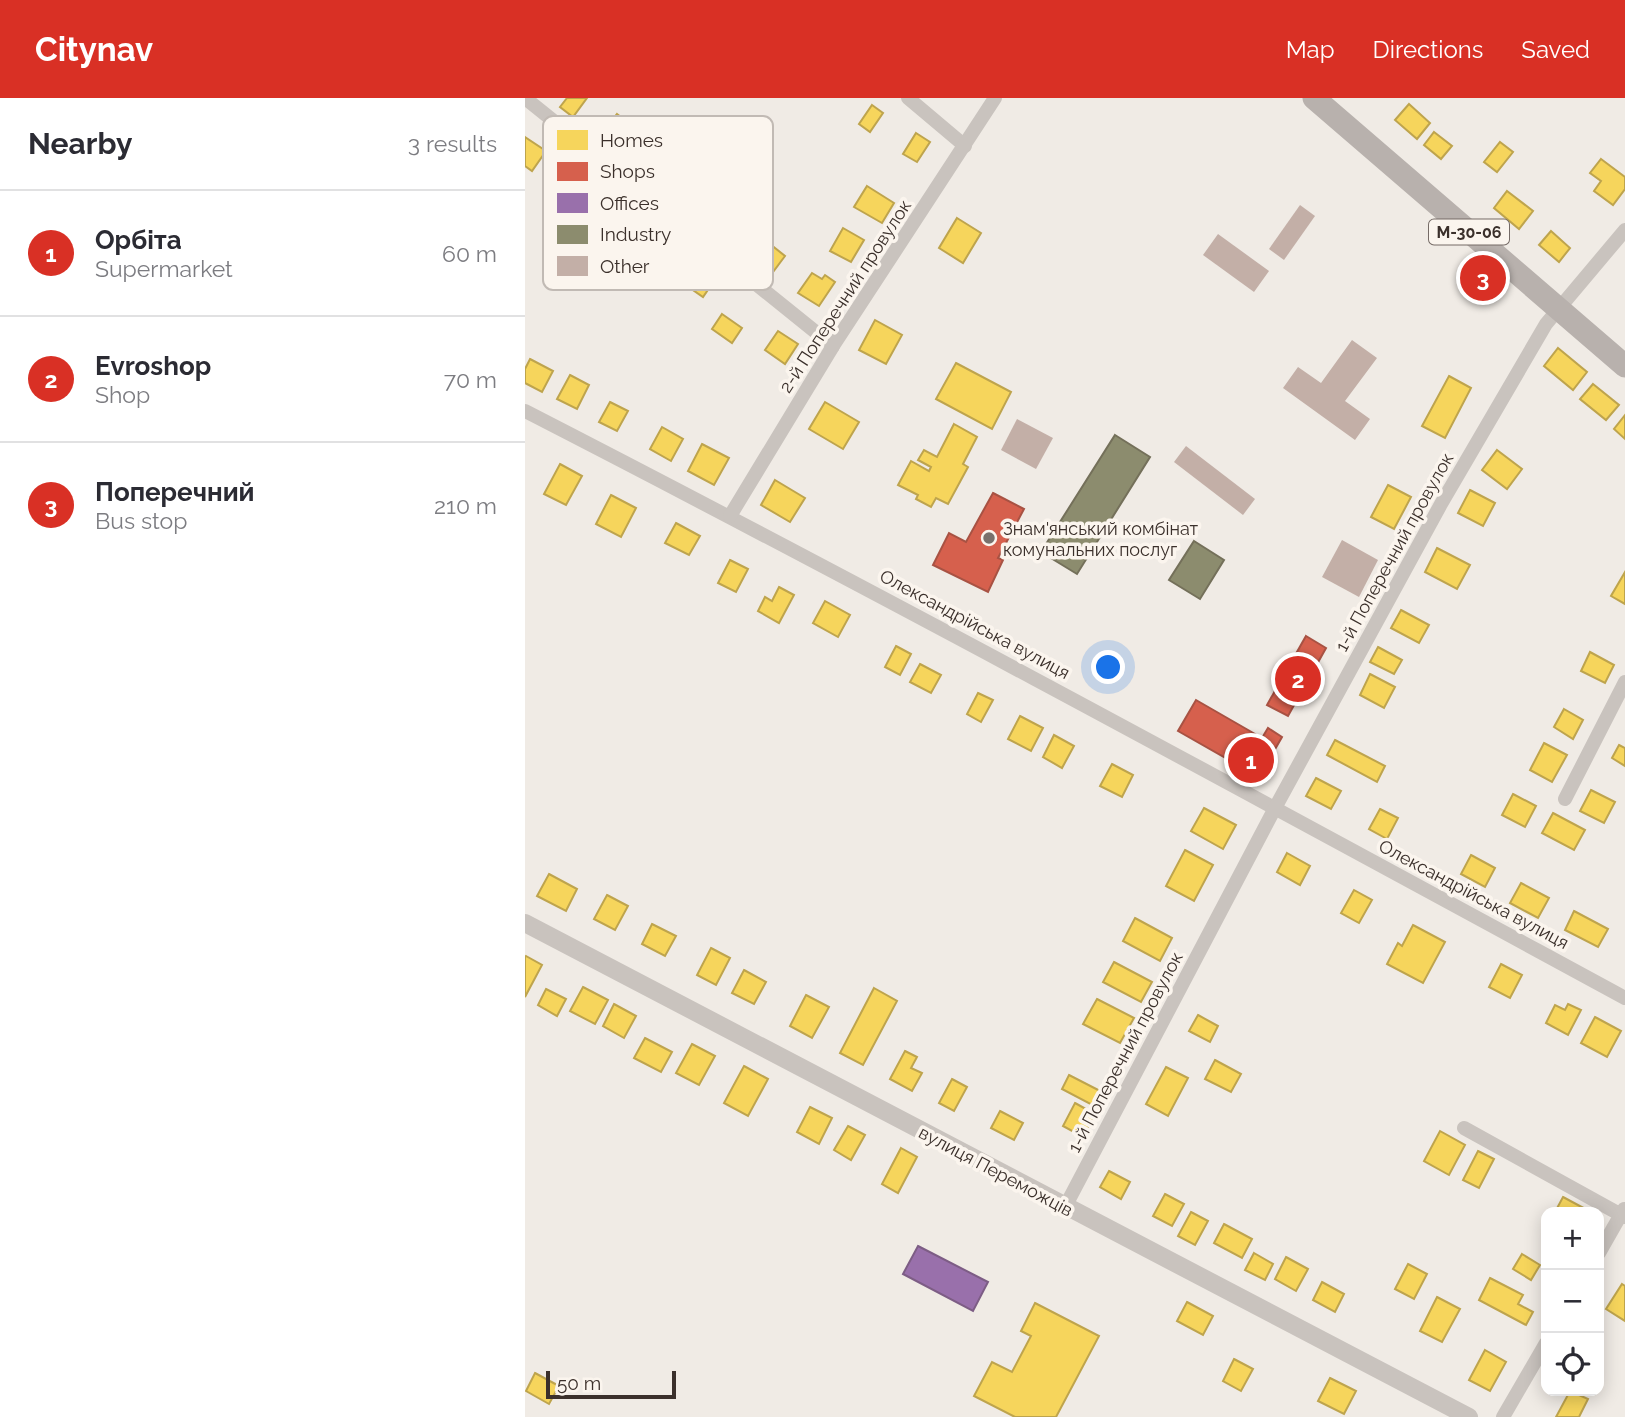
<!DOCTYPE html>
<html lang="en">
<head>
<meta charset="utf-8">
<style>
  :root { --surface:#fff; --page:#f7f7f7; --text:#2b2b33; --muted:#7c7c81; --line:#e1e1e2; --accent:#d93025 }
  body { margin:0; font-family:Raleway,sans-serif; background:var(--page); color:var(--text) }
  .controls { position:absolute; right:21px; bottom:21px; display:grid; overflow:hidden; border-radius:14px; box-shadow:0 4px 18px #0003 }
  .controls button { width:63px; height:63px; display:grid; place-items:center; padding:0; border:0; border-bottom:2px solid var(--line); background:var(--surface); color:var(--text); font:35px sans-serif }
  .scale { position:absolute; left:21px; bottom:18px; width:130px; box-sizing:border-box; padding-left:7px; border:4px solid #3b302b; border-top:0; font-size:19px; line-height:24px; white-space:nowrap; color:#3b302b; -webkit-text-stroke:5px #fbf5ee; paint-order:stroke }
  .you { position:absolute; left:584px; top:570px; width:24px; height:24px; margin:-18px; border:5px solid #fff; border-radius:50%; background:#1a73e8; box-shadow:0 0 0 10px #1a73e833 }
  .badge { display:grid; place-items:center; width:46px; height:46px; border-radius:50%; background:var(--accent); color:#fff; font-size:23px; font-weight:700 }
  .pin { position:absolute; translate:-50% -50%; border:4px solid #fff; box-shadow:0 2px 7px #0006 }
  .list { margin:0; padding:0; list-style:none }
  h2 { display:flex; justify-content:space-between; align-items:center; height:91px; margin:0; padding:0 28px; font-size:30px }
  h2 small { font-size:23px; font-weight:400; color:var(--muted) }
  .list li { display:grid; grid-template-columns:46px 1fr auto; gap:21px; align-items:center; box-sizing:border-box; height:126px; padding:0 28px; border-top:2px solid var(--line) }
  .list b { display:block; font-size:26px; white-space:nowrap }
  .list p { margin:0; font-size:23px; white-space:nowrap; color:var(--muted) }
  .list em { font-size:23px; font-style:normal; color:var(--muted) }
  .icon { flex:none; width:38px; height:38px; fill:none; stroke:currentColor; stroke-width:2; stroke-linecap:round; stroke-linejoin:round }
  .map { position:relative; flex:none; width:1100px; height:1319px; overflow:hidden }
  header { display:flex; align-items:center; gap:42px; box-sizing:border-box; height:98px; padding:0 35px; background:var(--accent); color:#fff }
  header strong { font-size:33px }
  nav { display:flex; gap:38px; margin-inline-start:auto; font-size:24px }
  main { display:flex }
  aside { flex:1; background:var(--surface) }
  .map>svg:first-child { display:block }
  .homes { fill:#f6d55c; stroke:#bea44d; stroke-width:2 }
  .shops { fill:#d6604d; stroke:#a85243; stroke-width:2 }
  .offices { fill:#9970ab; stroke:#7d5d85; stroke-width:2 }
  .industry { fill:#8c8c6e; stroke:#74705a; stroke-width:2 }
  .building { fill:#c3afa7 }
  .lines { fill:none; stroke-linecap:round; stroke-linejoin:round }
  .minor { stroke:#c9c3be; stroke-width:14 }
  .tertiary { stroke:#c9c3be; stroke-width:18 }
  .primary { stroke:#b8b1ad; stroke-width:23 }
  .poi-dot { fill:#7a716c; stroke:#fbf5ee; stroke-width:2.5 }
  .labels { text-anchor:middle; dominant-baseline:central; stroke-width:7; stroke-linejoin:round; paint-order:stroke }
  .shield { fill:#fbf5ee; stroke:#756b66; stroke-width:2 }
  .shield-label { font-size:16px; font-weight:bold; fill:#3b302b }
  .street-label { font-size:18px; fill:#3b302b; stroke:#fbf5ee }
  .poi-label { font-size:18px; fill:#3b302b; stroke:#fbf5ee; text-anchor:start }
  .key { fill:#fbf5ee; stroke:#c1bab4; stroke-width:2 }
  .key-label { font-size:19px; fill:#3b302b }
</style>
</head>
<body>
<header>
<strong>Citynav</strong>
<nav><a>Map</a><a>Directions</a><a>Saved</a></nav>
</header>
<main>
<aside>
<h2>Nearby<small>3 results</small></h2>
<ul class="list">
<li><span class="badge">1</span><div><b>Орбіта</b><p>Supermarket</p></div><em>60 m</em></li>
<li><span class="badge">2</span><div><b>Evroshop</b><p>Shop</p></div><em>70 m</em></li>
<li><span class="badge">3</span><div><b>Поперечний</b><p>Bus stop</p></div><em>210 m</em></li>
</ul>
</aside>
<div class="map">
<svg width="1100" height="1319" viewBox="0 0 1100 1319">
  <rect width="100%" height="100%" fill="#f0ebe5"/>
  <g class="homes">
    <polygon points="42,0 62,0 48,19 35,9"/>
    <polygon points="884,6 905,25 892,41 870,22"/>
    <polygon points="347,7 358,15 345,34 334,26"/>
    <polygon points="92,16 105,26 89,46 76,36"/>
    <polygon points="909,34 927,48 916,61 899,47"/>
    <polygon points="391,35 405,44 392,64 378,56"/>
    <polygon points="0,39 21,53 7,73 0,68"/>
    <polygon points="975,44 988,54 972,74 959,64"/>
    <polygon points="1076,61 1100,79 1100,91 1088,107 1069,93 1076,83 1065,75"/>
    <polygon points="342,88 369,105 357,125 329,109"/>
    <polygon points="982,93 1008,113 994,131 969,110"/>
    <polygon points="432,120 456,135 438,165 414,150"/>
    <polygon points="318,130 339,142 326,164 305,153"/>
    <polygon points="1026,133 1045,150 1034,164 1014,147"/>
    <polygon points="240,142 260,158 248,174 227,157"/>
    <polygon points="166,168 189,183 178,199 155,183"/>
    <polygon points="287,175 297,181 300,177 310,184 294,208 273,195"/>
    <polygon points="197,216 217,230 207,245 187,231"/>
    <polygon points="350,222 377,237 361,266 334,252"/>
    <polygon points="253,233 273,246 260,266 240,252"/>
    <polygon points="1033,250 1062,274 1048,292 1019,268"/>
    <polygon points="5,261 28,273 17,294 0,285 0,271"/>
    <polygon points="431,265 486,294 467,331 411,301"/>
    <polygon points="45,277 64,287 52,311 32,301"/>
    <polygon points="924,278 946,290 920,340 897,328"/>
    <polygon points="1068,286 1094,307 1081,322 1055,301"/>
    <polygon points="85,304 103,313 92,333 74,324"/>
    <polygon points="300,304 334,324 318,351 284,331"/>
    <polygon points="1100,317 1100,341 1089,331"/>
    <polygon points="429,326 452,339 438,366 443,369 423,406 411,400 406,409 391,401 393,397 373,387 386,363 404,373 406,369 393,362 399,352 412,359"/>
    <polygon points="137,329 158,341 146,363 125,351"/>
    <polygon points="177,346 204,360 189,387 163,373"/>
    <polygon points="972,352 997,371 982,391 957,372"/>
    <polygon points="35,366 57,378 41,407 19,396"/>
    <polygon points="250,382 280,400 265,424 236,407"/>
    <polygon points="863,387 886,399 869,431 846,419"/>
    <polygon points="945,392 970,405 958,428 933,415"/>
    <polygon points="86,397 111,410 96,439 71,426"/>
    <polygon points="151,425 175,438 164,457 140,445"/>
    <polygon points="912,450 945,467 932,491 900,474"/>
    <polygon points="205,462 223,471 211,494 193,485"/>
    <polygon points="1100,474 1100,506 1086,498"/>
    <polygon points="254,489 269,497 254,525 233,513 240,499 247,503"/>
    <polygon points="300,503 325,517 313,539 288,525"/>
    <polygon points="876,512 904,527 894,545 866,530"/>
    <polygon points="371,548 386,556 375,577 360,569"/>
    <polygon points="853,549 877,562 869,576 845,564"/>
    <polygon points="1065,554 1089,567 1080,585 1056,573"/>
    <polygon points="395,566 416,577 406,595 385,584"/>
    <polygon points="845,576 870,589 859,610 835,597"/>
    <polygon points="453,595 468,602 456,624 442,616"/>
    <polygon points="1039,611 1058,622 1048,641 1029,629"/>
    <polygon points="495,618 518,630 506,653 483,641"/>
    <polygon points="529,637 549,648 537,670 518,659"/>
    <polygon points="810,642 860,668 852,684 802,657"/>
    <polygon points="1019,645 1042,657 1027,684 1005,672"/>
    <polygon points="1094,647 1100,650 1100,668 1087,660"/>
    <polygon points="587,666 608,677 597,699 575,688"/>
    <polygon points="791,680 816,693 806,711 781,698"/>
    <polygon points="1066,692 1090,704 1079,725 1055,713"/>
    <polygon points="988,696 1011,708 1000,729 977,717"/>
    <polygon points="679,710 711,727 698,751 666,733"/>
    <polygon points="855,711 873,720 862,741 844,731"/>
    <polygon points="1028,715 1060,732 1049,752 1017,735"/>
    <polygon points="660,752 688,767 669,803 641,788"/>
    <polygon points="762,755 785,768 775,787 752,774"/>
    <polygon points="946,757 970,770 960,789 936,776"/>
    <polygon points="24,776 52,791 41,813 12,798"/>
    <polygon points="996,785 1024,800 1013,820 985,805"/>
    <polygon points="829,792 847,802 834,825 816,815"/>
    <polygon points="82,797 103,808 90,832 69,821"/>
    <polygon points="1049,813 1083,831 1073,849 1040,832"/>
    <polygon points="610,820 647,840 635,863 598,843"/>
    <polygon points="127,826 151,838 140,858 117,846"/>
    <polygon points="888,827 920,844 898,885 862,866 873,845 877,848"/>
    <polygon points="186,850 205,860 191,887 172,877"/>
    <polygon points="1,858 17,867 0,899 0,859"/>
    <polygon points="589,864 627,884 616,904 578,884"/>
    <polygon points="976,866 997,877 985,900 964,889"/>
    <polygon points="219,872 241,884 229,906 207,895"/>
    <polygon points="58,889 83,902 70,926 45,913"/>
    <polygon points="349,890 372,903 338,967 315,955"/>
    <polygon points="21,891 41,901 32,918 13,907"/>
    <polygon points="281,897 304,909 287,940 265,928"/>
    <polygon points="572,901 609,920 595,945 558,926"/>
    <polygon points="89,906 111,918 99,940 78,928"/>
    <polygon points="1043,906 1056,912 1043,937 1021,925 1030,907 1040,912"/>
    <polygon points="673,917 693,928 685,944 664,933"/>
    <polygon points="1070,919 1096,933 1082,959 1056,945"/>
    <polygon points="120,940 147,954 136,974 109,960"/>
    <polygon points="167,946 190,958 174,987 151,975"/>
    <polygon points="380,953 392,959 386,970 397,975 387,993 365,981"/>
    <polygon points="690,962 716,976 706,994 680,981"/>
    <polygon points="219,968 243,981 223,1018 199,1005"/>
    <polygon points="641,969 663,980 643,1018 621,1006"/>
    <polygon points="544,977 581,996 573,1010 537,991"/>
    <polygon points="427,981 442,989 429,1013 414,1005"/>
    <polygon points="550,1005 570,1016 558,1039 538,1028"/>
    <polygon points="285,1009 307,1020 294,1046 272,1034"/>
    <polygon points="475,1013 498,1025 489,1042 466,1030"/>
    <polygon points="323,1028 340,1037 326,1062 309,1052"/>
    <polygon points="915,1033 940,1047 924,1077 899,1063"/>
    <polygon points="376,1050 392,1059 373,1095 357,1086"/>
    <polygon points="953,1053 969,1061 954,1090 938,1082"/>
    <polygon points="584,1073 605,1084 596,1101 575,1089"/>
    <polygon points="640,1096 659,1106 647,1128 628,1118"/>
    <polygon points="1038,1099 1066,1114 1030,1114"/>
    <polygon points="666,1114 683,1123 670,1147 653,1138"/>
    <polygon points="699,1126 727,1141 717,1160 689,1145"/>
    <polygon points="729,1155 748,1166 740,1182 720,1172"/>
    <polygon points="997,1156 1015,1167 1006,1182 988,1171"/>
    <polygon points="761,1159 783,1171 771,1193 750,1181"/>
    <polygon points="883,1166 902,1176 889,1201 870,1191"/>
    <polygon points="965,1180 998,1197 993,1206 1008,1214 1001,1227 954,1202"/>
    <polygon points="797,1184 819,1196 810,1214 788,1202"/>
    <polygon points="1097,1186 1100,1188 1100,1223 1081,1211"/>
    <polygon points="912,1199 935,1211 917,1244 895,1233"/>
    <polygon points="662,1204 688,1218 678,1237 652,1223"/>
    <polygon points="510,1205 574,1238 531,1319 490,1319 449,1298 467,1264 487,1274 506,1238 496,1233"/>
    <polygon points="960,1252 981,1264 965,1293 944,1282"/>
    <polygon points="709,1261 728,1271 716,1293 698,1283"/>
    <polygon points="10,1275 34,1288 24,1306 1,1293"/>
    <polygon points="805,1280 831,1293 819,1316 793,1303"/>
    <polygon points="1045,1293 1063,1301 1054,1319 1031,1319"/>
  </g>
  <g class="shops">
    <polygon points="468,395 499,411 473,460 478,462 463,494 408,467 424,435 441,444"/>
    <polygon points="781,538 801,550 763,618 742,607"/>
    <polygon points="671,602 737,640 743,630 757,639 734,679 653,633"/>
  </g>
  <polygon class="offices" points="393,1148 463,1184 448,1213 378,1176"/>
  <g class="industry">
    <polygon points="590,337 625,359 552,476 516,454"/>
    <polygon points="669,443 699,462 675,501 644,482"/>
  </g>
  <g class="building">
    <polygon points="775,107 790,118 759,162 744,151"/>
    <polygon points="693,136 744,173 729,194 678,157"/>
    <polygon points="827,242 852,260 820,303 845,321 830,342 758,290 773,269 796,285"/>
    <polygon points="492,321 528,340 511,371 476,352"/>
    <polygon points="661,348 730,401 718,417 649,364"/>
    <polygon points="817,442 853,462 834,499 797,479"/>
  </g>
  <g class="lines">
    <g class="minor">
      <polyline points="0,0 308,248"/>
      <polyline points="383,0 440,48"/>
      <path d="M0,313c370,190 735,389 1100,587"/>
      <polyline points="205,418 308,248 470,0"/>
      <polyline points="1040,701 1100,584"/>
      <polyline points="939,1030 1100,1119"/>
      <polyline points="540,1109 750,710 916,406 1021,226 1100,132"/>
      <polyline points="1074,1155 1099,1111"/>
      <polyline points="978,1319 1021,1245"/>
    </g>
    <polyline class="tertiary" points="0,825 944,1319"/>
    <polyline class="primary" points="789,0 1100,268"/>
  </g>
  <circle class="poi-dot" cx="464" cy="440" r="7"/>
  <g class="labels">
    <rect class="shield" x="904" y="121.5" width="80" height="25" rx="5"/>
    <g class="shield-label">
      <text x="944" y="134">М-30-06</text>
    </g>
    <g class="street-label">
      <text transform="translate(320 198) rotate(-57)">2-й Поперечний провулок</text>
      <text transform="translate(869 454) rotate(-61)">1-й Поперечний провулок</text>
      <text transform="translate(450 526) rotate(28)">Олександрійська вулиця</text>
      <text transform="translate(949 796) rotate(28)">Олександрійська вулиця</text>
      <text transform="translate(600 954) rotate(-62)">1-й Поперечний провулок</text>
      <text transform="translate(471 1073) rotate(28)">вулиця Переможців</text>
    </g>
    <g class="poi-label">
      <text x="478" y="430">Знам'янський комбінат<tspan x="478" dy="21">комунальних послуг</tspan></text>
    </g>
  </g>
  <rect x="18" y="18" width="230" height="174" rx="10" class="key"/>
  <rect x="32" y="32" width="31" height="20" fill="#f6d55c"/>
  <rect x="32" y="64" width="31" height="19" fill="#d6604d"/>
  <rect x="32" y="95" width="31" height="20" fill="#9970ab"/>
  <rect x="32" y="127" width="31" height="19" fill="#8c8c6e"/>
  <rect x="32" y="158" width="31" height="20" fill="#c3afa7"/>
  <g class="key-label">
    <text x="75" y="49">Homes</text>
    <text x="75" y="80">Shops</text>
    <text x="75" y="112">Offices</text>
    <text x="75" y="143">Industry</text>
    <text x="75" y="175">Other</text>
  </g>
</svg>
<div class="controls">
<button>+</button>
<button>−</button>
<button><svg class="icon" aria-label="locate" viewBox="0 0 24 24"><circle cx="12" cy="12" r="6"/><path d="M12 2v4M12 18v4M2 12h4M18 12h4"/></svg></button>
</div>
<div class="scale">50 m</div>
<div class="you"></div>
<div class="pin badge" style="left:726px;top:662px">1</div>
<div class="pin badge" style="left:773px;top:581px">2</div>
<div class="pin badge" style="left:958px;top:180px">3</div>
</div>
</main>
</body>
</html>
